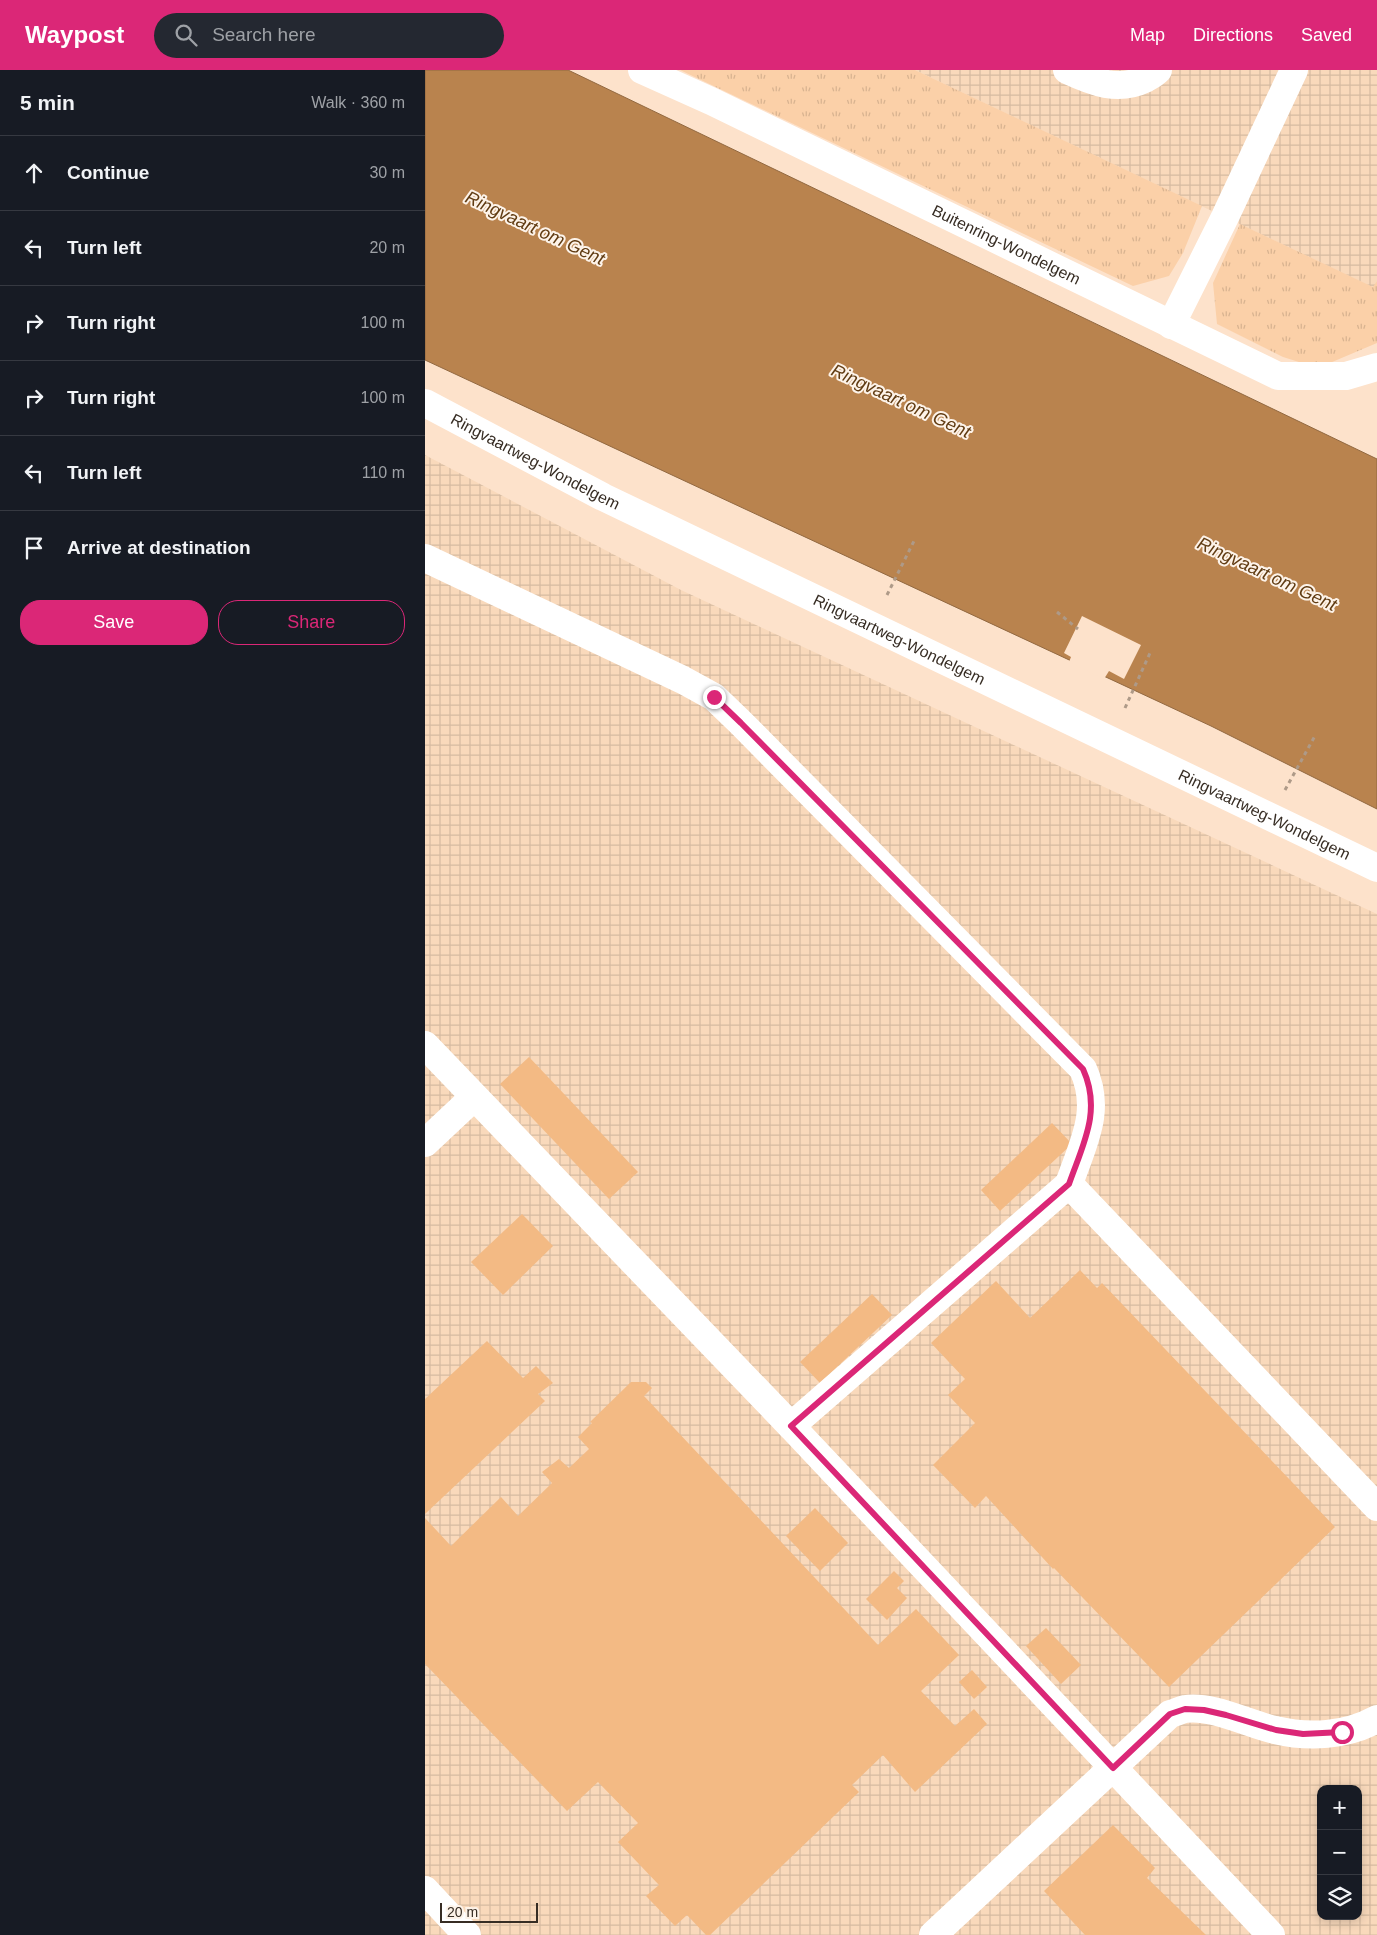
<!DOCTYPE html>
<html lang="en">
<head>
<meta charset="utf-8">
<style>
  :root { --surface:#171b24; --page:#242831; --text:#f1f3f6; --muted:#9ea1a6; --line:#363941; --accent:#db2777 }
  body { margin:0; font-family:Helvetica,sans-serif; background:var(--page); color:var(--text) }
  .controls { position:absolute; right:15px; bottom:15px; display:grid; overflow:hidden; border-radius:10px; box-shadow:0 2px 12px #0003 }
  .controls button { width:45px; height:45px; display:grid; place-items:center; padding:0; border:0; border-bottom:1px solid var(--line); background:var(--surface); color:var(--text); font:25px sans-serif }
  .scale { position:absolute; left:15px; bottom:12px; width:98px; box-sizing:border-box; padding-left:5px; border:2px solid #372d24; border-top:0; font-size:14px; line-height:18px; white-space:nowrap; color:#372d24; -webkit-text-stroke:4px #fdf3e9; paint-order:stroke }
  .stop { position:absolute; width:15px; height:15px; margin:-11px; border:4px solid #db2777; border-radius:50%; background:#fff }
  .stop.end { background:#db2777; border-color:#fff; box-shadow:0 1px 5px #0008 }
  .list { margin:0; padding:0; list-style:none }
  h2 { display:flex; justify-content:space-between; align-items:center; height:65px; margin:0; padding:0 20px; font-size:21px }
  h2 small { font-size:16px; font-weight:400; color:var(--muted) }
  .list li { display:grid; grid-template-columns:32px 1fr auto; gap:15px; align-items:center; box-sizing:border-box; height:75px; padding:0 20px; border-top:1px solid var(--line) }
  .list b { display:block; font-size:19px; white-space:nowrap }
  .list em { font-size:16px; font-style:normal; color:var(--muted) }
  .actions { display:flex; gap:10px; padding:15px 20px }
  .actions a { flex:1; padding:11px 0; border:1px solid var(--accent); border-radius:20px; text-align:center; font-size:18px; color:var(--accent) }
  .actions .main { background:var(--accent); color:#fff }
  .icon { flex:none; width:28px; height:28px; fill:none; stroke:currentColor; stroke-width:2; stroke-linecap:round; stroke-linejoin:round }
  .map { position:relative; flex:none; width:952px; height:1865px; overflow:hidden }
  header { display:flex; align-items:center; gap:30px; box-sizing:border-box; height:70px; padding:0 25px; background:var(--accent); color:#fff }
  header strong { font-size:24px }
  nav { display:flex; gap:28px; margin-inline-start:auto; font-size:18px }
  .search { width:350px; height:45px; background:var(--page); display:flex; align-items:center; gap:12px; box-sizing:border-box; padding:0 18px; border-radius:28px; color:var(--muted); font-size:19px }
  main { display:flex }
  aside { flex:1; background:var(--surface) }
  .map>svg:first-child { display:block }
  .industrial { fill:url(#industrial-grid); fill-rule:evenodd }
  .grass { fill:url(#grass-tufts) }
  .water { fill:#b9834e; stroke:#926941 }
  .pier { fill:#fde2cb }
  .building { fill:#f3ba84 }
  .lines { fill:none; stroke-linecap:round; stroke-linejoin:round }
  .path { stroke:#ae9a88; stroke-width:3; stroke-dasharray:4 4; stroke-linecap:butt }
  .minor { stroke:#fff; stroke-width:28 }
  .route { stroke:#db2777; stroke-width:6 }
  .labels { text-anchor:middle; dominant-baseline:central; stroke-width:4; stroke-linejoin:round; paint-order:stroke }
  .street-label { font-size:16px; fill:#372d24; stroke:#fdf3e9 }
  .water-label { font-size:18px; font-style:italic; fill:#613c13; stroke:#fdf3e9 }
</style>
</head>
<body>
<header>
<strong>Waypost</strong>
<div class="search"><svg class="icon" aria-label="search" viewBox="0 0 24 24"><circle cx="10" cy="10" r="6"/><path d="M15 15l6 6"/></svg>Search here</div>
<nav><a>Map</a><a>Directions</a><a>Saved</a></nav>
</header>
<main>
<aside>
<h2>5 min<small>Walk · 360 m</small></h2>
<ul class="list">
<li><svg class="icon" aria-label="ahead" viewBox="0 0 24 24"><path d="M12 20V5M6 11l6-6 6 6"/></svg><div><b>Continue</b></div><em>30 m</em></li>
<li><svg class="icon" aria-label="left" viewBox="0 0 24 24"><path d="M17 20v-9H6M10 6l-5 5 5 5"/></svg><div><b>Turn left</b></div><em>20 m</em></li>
<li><svg class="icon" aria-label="right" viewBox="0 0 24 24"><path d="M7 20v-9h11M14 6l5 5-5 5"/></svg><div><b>Turn right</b></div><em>100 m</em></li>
<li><svg class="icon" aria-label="right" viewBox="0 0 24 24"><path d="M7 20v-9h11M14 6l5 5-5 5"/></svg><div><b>Turn right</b></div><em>100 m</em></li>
<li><svg class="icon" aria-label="left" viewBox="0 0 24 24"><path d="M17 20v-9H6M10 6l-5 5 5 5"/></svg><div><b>Turn left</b></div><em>110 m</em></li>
<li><svg class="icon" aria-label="arrive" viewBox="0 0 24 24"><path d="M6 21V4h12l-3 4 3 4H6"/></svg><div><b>Arrive at destination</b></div></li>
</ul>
<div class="actions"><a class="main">Save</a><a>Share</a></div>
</aside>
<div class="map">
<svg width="952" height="1865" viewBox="0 0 952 1865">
  <defs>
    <pattern id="industrial-grid" width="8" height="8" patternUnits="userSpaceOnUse" patternTransform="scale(1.25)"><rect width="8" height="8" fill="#f9d9bb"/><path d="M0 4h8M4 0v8" fill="none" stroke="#d6bba1"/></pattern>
    <pattern id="grass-tufts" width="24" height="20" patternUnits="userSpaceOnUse" patternTransform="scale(1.25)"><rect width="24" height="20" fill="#fbd0a8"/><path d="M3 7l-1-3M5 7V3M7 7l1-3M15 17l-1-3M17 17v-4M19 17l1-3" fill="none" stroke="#d8b390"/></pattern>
  </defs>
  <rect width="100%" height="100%" fill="#fde2cb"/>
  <g class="industrial">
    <polygon points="490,0 952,0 952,211 949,218"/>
    <path d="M0,385l256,135 696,324v1021h-952zM896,1719h37v127h-37z"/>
  </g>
  <g class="grass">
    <polygon points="255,0 490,0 777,136 758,183 744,206 708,216"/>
    <polygon points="815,154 948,217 952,211 952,273 893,298 858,287 792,254 788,213"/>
  </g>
  <polygon class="water" points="0,0 143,0 952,389 952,739 786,656 0,290"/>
  <polygon class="pier" points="657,546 716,575 699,609 684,601 679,609 644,592 646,587 639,583"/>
  <g class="building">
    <polygon points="104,987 213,1102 184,1129 75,1014"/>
    <polygon points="627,1053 647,1074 575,1141 556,1120"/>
    <polygon points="97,1144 128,1176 78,1225 46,1192"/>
    <polygon points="655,1200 672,1218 677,1213 910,1457 744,1617 629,1498 628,1499 561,1426 550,1438 508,1395 550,1353 523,1325 540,1309 506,1273 571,1211 605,1248"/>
    <polygon points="447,1224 467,1245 395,1313 375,1292"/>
    <polygon points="62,1271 98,1308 111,1296 128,1313 113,1324 120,1331 0,1444 0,1329"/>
    <polygon points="206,1312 221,1312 227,1318 219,1326 453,1575 491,1539 534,1585 496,1621 530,1656 549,1639 562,1654 490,1722 458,1685 427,1715 434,1722 285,1865 281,1865 262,1845 250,1856 221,1826 234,1815 193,1772 213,1753 173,1712 142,1741 0,1594 0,1448 26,1476 76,1427 93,1446 127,1413 117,1402 134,1389 144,1398 164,1379 153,1367 167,1353 165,1352"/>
    <polygon points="390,1438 423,1473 395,1501 361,1466"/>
    <polygon points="469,1501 479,1511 472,1518 482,1528 462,1550 441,1529"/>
    <polygon points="621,1558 656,1595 636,1614 601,1576"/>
    <polygon points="547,1600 562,1617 549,1629 534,1612"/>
    <polygon points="688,1755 730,1798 722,1808 781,1865 660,1865 619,1821"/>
  </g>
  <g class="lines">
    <g class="path">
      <polyline points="462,525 490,469"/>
      <polyline points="632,542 653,559"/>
      <polyline points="700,638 725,583"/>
      <polyline points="860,720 891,664"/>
    </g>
    <g class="minor">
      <path id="s1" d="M217,0l69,31 567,275h68l31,-9"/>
      <path d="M642,0c26,12 51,22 78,9 5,-3 9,-5 13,-9"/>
      <polyline points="746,255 800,147 869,0"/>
      <path id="s2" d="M0,333l178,94 774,371"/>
      <path d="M0,488l258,122 31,17 27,26 342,346c19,42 0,74 -14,115"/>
      <polyline points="0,975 366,1356 644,1114 952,1437"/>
      <polyline points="0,1073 49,1027"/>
      <polyline points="366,1356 846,1865"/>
      <polyline points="0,1820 42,1865"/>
      <path d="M508,1865l237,-221c5,-1 10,-4 15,-5 28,-4 63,15 90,21 34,8 71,6 102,-11"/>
    </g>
  </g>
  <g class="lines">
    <path class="route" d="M289,627l27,26 342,346c19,42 0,75 -14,115l-278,242 322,342 57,-54 15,-5 19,1 22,5 50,15 27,4 39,-2"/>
  </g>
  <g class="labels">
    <g class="street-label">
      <text stroke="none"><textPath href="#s1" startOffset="404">Buitenring-Wondelgem</textPath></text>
      <text stroke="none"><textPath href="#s2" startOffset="125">Ringvaartweg-Wondelgem</textPath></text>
      <text stroke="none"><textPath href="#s2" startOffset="530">Ringvaartweg-Wondelgem</textPath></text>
      <text stroke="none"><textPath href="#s2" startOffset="935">Ringvaartweg-Wondelgem</textPath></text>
    </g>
    <g class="water-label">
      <text transform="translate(110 158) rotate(25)">Ringvaart om Gent</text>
      <text transform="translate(476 331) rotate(25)">Ringvaart om Gent</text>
      <text transform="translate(842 504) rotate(25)">Ringvaart om Gent</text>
    </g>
  </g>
</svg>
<div class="controls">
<button>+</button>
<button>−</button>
<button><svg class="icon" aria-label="layers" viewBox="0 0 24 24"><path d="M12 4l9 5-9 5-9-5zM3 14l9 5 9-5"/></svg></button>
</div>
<div class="scale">20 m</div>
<div class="stop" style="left:917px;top:1662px"></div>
<div class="stop end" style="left:289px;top:627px"></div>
</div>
</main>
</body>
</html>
